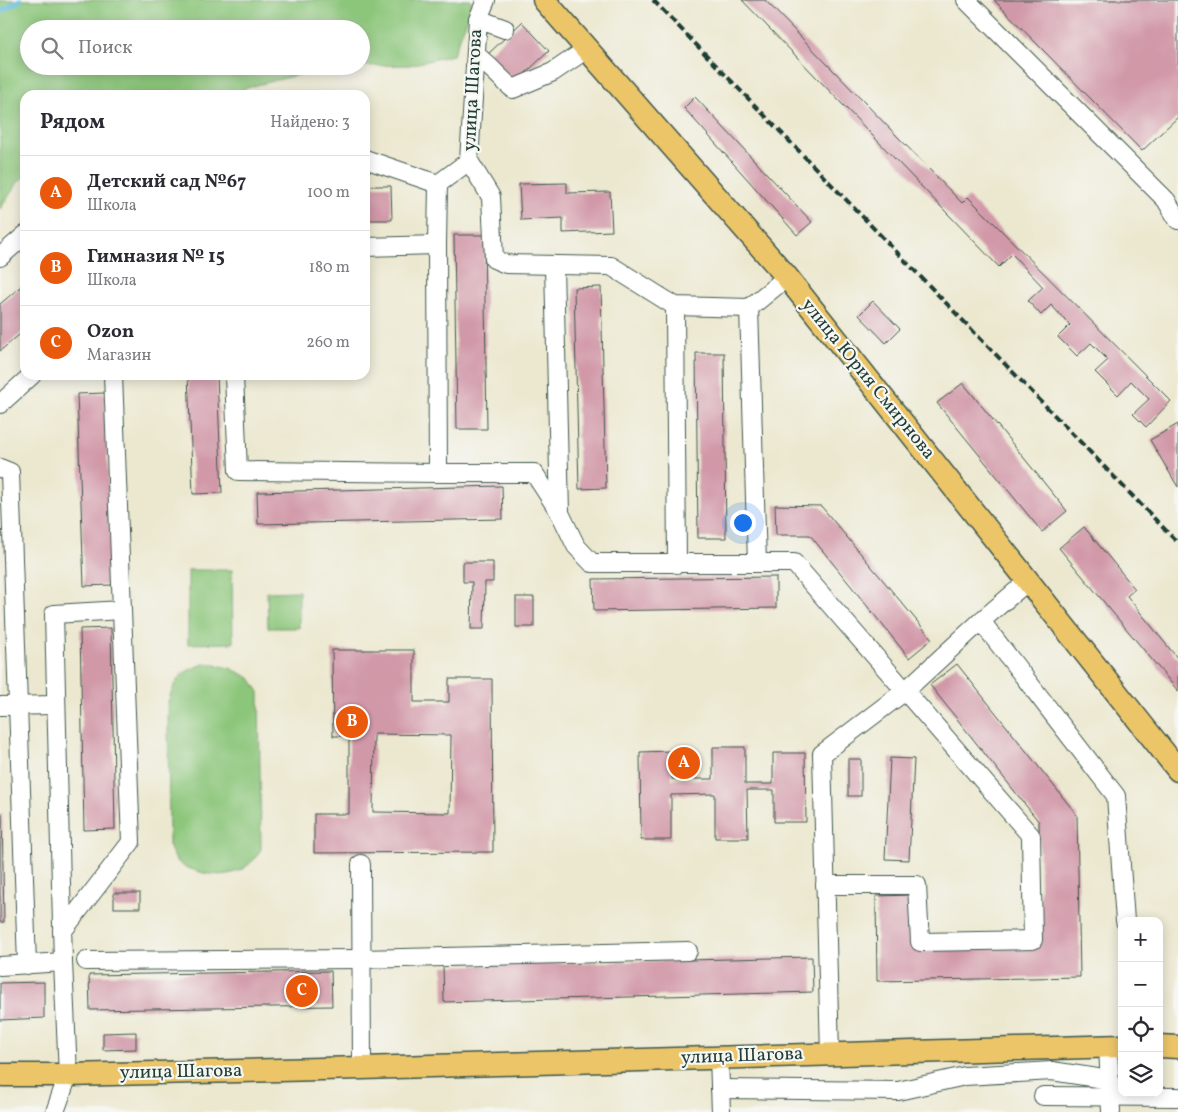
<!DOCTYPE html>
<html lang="ru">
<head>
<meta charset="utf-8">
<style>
  :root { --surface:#fff; --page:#f2f2f3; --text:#2b2b33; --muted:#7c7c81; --line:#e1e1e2; --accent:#ea580c }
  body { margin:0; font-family:Vollkorn,serif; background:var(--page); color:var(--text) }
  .controls { position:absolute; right:15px; bottom:15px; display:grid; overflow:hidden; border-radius:10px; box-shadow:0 2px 12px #0003 }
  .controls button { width:45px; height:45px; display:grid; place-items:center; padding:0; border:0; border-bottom:1px solid var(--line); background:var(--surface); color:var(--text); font:25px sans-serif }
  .you { position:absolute; left:742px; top:522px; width:18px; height:18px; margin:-12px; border:4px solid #fff; border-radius:50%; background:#1a73e8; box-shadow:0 0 0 8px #1a73e833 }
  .badge { display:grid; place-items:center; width:32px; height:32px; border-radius:50%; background:var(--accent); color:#fff; font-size:16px; font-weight:700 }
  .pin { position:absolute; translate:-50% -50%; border:2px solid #fff; box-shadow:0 1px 5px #0006 }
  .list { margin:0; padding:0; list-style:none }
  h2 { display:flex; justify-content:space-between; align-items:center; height:65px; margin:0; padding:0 20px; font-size:21px }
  h2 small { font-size:16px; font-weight:400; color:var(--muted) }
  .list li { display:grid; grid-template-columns:32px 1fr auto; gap:15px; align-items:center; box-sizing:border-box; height:75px; padding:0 20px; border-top:1px solid var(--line) }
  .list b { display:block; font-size:19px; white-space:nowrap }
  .list p { margin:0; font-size:16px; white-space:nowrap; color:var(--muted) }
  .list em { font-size:16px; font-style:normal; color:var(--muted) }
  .icon { flex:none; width:28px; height:28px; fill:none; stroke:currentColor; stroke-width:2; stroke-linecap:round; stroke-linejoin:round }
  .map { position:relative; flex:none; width:1178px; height:1112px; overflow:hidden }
  .search { position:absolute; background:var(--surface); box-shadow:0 2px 12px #0003; left:20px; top:20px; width:350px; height:55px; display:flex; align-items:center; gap:12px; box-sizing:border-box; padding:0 18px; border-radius:28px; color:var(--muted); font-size:19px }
  .panel { position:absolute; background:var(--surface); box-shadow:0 2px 12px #0003; left:20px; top:90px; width:350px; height:290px; border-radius:15px }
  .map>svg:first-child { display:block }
  .green { fill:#8cc67a; stroke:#568257 }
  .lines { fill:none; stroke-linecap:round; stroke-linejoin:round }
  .stream { stroke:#61bcdf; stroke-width:5 }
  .building { fill:#d198a8; fill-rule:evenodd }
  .minor-casing { stroke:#3e574b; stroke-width:20 }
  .major-casing { stroke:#3e574b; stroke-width:25 }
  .minor { stroke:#fff; stroke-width:18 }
  .major { stroke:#edc569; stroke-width:22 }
  .rail { stroke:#1f3d34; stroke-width:4; stroke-dasharray:8 4; stroke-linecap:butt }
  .labels { text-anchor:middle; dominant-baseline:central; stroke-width:4.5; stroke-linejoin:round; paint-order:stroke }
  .street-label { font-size:19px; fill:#1f3d34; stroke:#f6f6f2 }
</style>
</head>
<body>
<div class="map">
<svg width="1178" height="1112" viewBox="0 0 1178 1112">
  <rect width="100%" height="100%" fill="#f6f6f2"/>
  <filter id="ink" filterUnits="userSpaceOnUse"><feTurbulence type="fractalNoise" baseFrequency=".02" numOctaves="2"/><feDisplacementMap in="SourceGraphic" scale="10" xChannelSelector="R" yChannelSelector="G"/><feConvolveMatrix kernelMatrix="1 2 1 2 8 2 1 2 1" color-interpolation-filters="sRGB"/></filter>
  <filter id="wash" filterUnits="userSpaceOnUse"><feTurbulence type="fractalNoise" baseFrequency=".0096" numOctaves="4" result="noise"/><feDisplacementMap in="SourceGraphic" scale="20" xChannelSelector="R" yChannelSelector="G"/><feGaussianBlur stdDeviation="1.12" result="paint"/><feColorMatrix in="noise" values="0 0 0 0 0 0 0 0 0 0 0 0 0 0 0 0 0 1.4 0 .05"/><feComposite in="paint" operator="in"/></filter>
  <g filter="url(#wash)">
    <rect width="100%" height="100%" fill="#ece8d0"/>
    <g class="green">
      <polygon points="0,0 471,0 470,12 453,55 410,65 361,66 361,29 29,29 29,66 352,66 305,73 257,85 224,95 25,95 25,176 19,181 0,209"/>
      <polygon points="188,570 232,570 233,643 188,644"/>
      <polygon points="299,591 299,628 268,628 267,592"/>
      <path d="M207,663l23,5 20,10 9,14 2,157c-13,24 -35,30 -61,23 -9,-3 -18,-5 -24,-12 -3,-4 -5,-10 -7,-15l-1,-143c9,-27 13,-30 39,-39z"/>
    </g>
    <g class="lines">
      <polyline class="stream" points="0,12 20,0"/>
    </g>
    <g id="blocks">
      <g class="building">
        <polygon points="742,0 765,0 962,203 968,197 1171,401 1146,427 1133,414 1149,399 1131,381 1118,395 1095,372 1108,360 1091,343 1077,356 1058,337 1070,325 1051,305 1041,315 1028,301 1043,287 1012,254 999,267"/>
        <polygon points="994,0 1178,0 1178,117 1142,151"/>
        <polygon points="522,22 549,51 515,83 488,54"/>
        <polygon points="695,97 812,222 797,235 684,108"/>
        <polygon points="567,183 567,193 610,192 612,231 563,233 563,218 521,220 519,184"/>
        <polygon points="365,186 391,186 392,220 365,220"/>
        <polygon points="454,235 484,235 487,429 457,429"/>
        <polygon points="25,283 25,330 0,351 0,304"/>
        <polygon points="601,287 606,488 579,489 574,288"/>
        <polygon points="873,301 900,329 886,343 859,315"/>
        <polygon points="696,353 724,353 726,538 698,538"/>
        <polygon points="188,375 217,375 222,493 193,494"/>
        <polygon points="963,383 1067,511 1042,532 937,403"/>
        <polygon points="105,393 112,585 84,586 77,394"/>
        <polygon points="1178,424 1178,487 1150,440"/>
        <polygon points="502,486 503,519 258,524 257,492"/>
        <polygon points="775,505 821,506 932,639 909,658 810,535 776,535"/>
        <polygon points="1084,527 1135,589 1127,596 1178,659 1178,691 1059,548"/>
        <polygon points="463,562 493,562 493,582 485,582 484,629 471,629 472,582 463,582"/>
        <polygon points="776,577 776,608 594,611 593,579"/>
        <rect x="516" y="597" width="18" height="30"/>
        <polygon points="111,628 115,829 84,830 80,629"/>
        <path d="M332,650h82v52h35v-23h43l1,173 -179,1v-39h35v-78h-16zM374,734l77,1 -1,78 -77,-1z"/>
        <polygon points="957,664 1077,815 1080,977 877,981 876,896 913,895 914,946 1041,944 1039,822 930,685"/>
        <polygon points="713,747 745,747 745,784 773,784 773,753 805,753 806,822 774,822 774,790 747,790 748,838 715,838 715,794 671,795 671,840 641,840 640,752 671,751 672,779 713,779"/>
        <polygon points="890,758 914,759 909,860 885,859"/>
        <rect x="848" y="759" width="13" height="37"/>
        <polygon points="0,813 2,813 4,922 0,922"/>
        <rect x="114" y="893" width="26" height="15"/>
        <polygon points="812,957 813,992 444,1002 443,966"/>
        <polygon points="331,971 332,1006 90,1010 89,975"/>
        <polygon points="44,982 44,1018 0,1020 0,983"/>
        <polygon points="136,1032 136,1049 103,1050 103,1033"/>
      </g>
    </g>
  </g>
  <g filter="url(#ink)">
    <use href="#blocks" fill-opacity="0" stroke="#3e574b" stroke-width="1"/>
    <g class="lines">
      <g class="minor-casing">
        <g id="minor">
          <polyline points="966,0 1166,200 1178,220"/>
          <polyline points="478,19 505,29"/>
          <path d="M476,55c13,10 24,23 37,34l40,-17 34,-23"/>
          <polyline points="365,159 438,184"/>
          <polyline points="469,161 491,197 494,259 506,264 611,266 675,306 749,308 787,277"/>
          <polyline points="365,247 437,245"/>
          <polyline points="0,257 25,235"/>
          <polyline points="554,266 560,513"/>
          <polyline points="675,306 677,564"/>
          <polyline points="749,308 757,563"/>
          <polyline points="234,375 238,471 438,473 437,245 438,184 469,161 478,19 486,0"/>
          <polyline points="0,404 32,375"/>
          <polyline points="0,468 10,472 27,965"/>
          <polyline points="438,473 534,473 560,513 576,546 592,563 794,563 1031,836 1033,940 920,942 917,885 825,885"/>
          <polyline points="981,621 1116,796 1125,921"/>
          <polyline points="0,706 56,705"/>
          <polyline points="361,864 362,1068"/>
          <polyline points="62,932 131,842 122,610"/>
          <polyline points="86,961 361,959 688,951"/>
          <polyline points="0,966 63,962"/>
          <polyline points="1108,1045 1111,1112"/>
          <polyline points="830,1054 822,754 905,691 981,621 1029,580"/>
          <polyline points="719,1057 721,1112"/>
          <polyline points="720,1089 898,1091 965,1076 1052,1071 1110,1080"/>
          <polyline points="1043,1096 1178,1097"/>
          <polyline points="55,1112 68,1075 63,962 54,614 122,610 113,375"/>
        </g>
      </g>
      <g class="major-casing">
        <g id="major">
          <polyline points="544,0 787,277 1178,770"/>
          <polyline points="1159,1046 1178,1047"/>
          <polyline points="0,1075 68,1075 362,1068 1122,1046"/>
        </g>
      </g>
      <use href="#minor" class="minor"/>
      <use href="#major" class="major"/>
      <polyline class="rail" points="653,0 1178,543"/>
    </g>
  </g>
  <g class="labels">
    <g class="street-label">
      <text transform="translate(473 90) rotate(-87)">улица Шагова</text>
      <text transform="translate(868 379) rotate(51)">улица Юрия Смирнова</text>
      <text transform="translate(742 1056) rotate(-2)">улица Шагова</text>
      <text transform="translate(181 1072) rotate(-1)">улица Шагова</text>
    </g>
  </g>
</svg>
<div class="controls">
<button>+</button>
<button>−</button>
<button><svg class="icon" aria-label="locate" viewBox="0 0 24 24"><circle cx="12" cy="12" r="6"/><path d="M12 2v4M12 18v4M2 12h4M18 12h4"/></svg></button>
<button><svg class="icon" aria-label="layers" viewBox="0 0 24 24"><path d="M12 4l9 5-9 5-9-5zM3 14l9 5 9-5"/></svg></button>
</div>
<div class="you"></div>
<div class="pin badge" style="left:684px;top:763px">A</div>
<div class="pin badge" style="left:352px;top:722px">B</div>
<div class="pin badge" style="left:302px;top:991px">C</div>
<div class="search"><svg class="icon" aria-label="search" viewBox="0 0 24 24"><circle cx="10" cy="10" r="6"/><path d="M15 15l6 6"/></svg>Поиск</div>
<section class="panel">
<h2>Рядом<small>Найдено: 3</small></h2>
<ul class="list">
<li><span class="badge">A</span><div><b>Детский сад №67</b><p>Школа</p></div><em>100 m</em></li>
<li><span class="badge">B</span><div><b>Гимназия № 15</b><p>Школа</p></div><em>180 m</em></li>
<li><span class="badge">C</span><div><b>Ozon</b><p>Магазин</p></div><em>260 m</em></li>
</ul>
</section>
</div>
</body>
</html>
